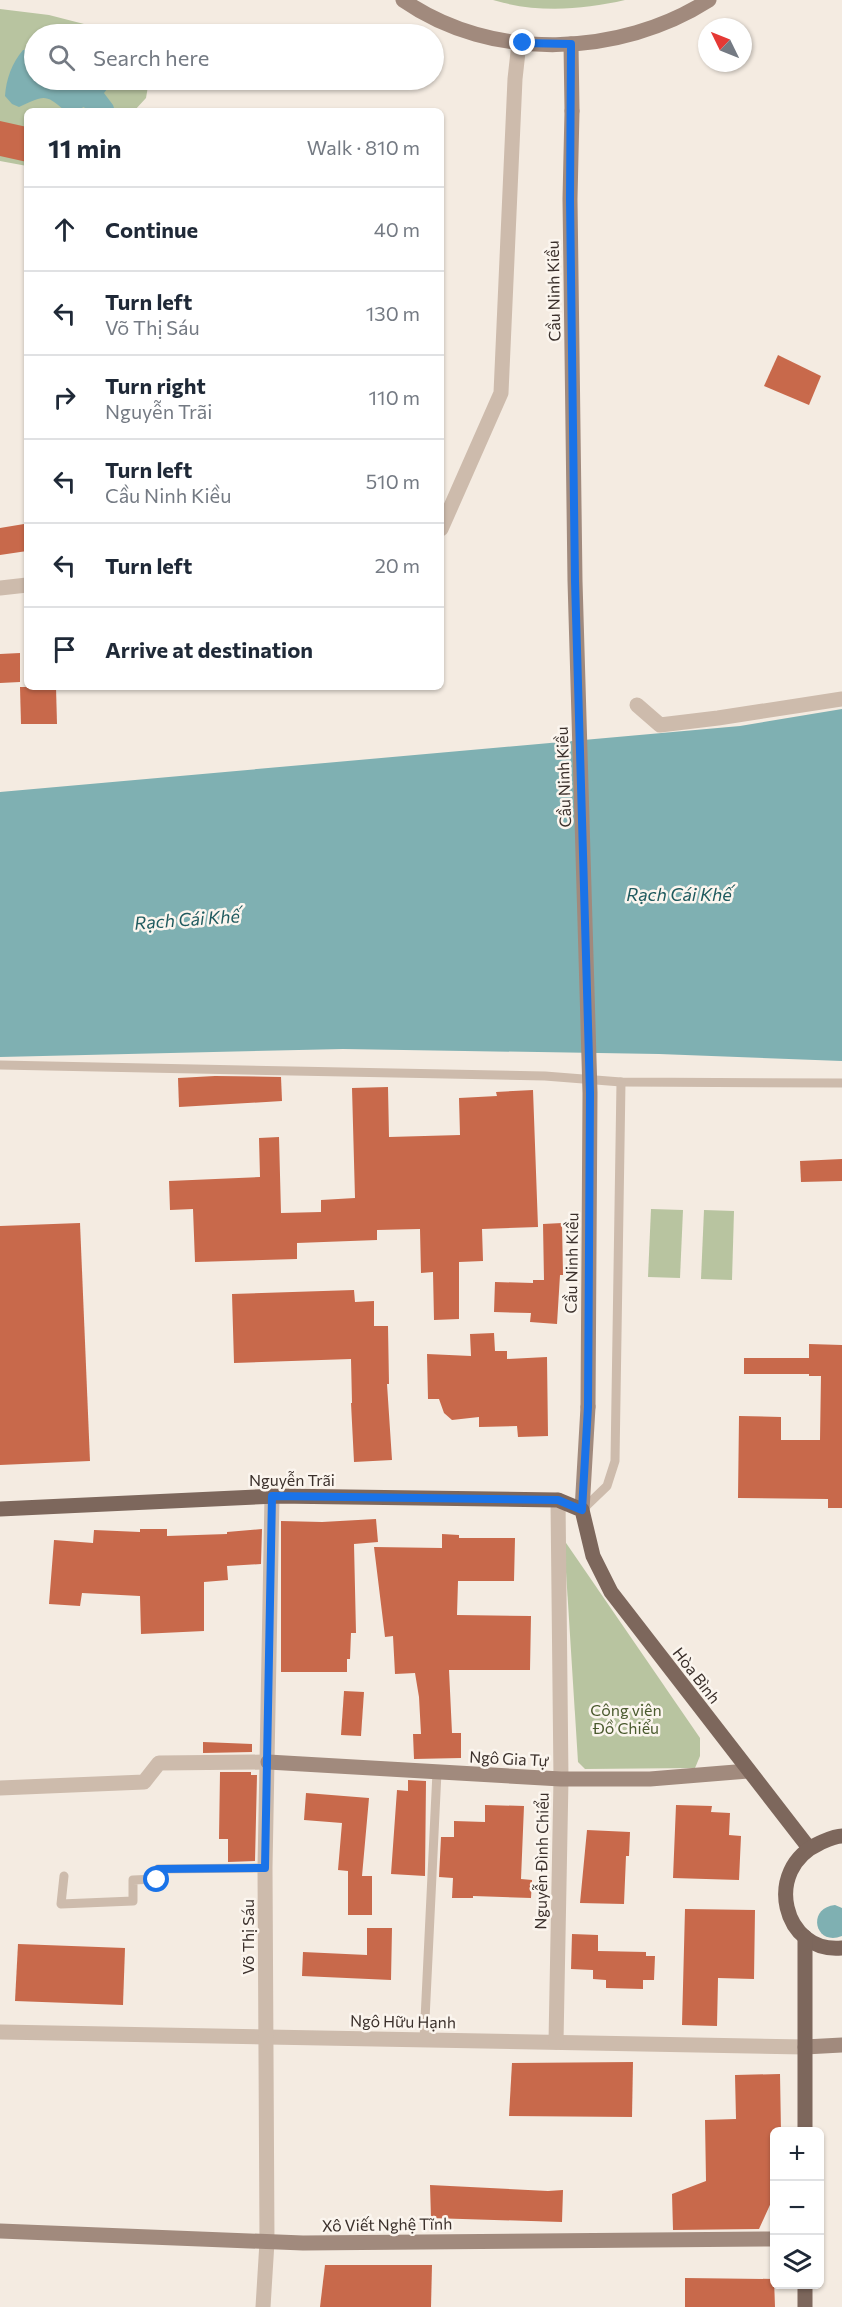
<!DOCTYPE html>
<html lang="en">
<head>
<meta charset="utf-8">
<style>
  :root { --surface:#fff; --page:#f2f2f3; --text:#1f2937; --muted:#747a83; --line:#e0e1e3 }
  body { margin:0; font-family:Commissioner,sans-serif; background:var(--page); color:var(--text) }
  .controls { position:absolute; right:18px; bottom:18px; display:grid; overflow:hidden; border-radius:9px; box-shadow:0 2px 4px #0004 }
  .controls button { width:54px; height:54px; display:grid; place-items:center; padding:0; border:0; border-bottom:2px solid var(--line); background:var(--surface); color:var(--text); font:30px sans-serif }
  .compass { position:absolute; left:698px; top:18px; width:54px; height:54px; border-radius:50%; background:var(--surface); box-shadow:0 2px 4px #0004; rotate:313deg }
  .stop { position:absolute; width:18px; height:18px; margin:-14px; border:4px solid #1a73e8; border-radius:50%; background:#fff }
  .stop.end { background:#1a73e8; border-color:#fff; box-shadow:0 2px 6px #0008 }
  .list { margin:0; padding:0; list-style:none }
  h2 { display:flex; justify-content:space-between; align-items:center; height:78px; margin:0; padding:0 24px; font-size:26px }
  h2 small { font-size:20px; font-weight:400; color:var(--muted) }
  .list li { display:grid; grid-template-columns:39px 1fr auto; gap:18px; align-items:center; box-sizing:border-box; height:84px; padding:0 24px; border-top:2px solid var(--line) }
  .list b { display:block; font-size:22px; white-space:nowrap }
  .list p { margin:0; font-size:20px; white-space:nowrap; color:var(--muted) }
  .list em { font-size:20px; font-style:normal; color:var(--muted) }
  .icon { flex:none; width:33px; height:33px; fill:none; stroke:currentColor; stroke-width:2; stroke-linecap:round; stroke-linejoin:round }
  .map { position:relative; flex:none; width:842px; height:2307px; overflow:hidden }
  .search { position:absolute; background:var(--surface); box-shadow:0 2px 4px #0004; left:24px; top:24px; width:420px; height:66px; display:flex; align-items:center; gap:15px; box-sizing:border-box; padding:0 21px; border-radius:33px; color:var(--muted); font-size:22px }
  .panel { position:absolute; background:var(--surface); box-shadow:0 2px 4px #0004; left:24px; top:108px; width:420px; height:582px; border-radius:9px }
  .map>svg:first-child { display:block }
  .green { fill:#b8c4a0 }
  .water { fill:#7fb0b2 }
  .building { fill:#c8694b }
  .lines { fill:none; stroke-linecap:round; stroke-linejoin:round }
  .lane { stroke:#cdbbac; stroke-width:9 }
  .street { stroke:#cdbbac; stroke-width:15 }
  .secondary { stroke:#a18a7d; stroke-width:15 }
  .primary { stroke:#7d675c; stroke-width:15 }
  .secondary-bridge { stroke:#a18a7d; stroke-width:15 }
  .route { stroke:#1a73e8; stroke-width:8 }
  .labels { text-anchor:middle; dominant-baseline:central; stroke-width:5; stroke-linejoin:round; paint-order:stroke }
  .street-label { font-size:16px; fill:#3b302b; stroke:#fbf5ee }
  .park-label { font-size:16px; fill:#4a5a2e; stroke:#fbf5ee }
  .water-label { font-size:18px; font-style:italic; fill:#1f5a5e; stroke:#fbf5ee }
</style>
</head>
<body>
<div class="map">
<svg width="842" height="2307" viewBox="0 0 842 2307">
  <rect width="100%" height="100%" fill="#f4ebe1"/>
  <g class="green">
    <path d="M493,0h132c-43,10 -89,13 -132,0z"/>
    <polygon points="0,9 49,15 84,24 84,34 34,34 34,80 149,80 146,98 134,111 27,111 27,166 0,161"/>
    <polygon points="651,1209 683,1210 680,1278 648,1277"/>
    <polygon points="704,1210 734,1211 732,1280 701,1279"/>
    <polygon points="564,1540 700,1738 700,1756 695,1768 585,1769 578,1762"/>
  </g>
  <g class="water">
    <path d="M34,49v31h80l-10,13 9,12 2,6h-28l-3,-4 -10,4h-9c-21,-19 -22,-14 -46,-4l-7,-3 -7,-8c1,-17 7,-33 18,-46z"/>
    <polygon points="842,709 842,1061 659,1054 343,1049 0,1057 0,792 740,726"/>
    <path d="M835,1905l7,3v28c-27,11 -36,-28 -7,-31z"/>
  </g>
  <g class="building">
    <polygon points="0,121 27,127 27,162 0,156"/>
    <polygon points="778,355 821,376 809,405 764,386"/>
    <polygon points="24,524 27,551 0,555 0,528"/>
    <polygon points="20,653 20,682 0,683 0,654"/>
    <polygon points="20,687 56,687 57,724 21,724"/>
    <polygon points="215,1076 281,1077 282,1101 179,1107 178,1078"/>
    <polygon points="388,1087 389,1137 460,1135 459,1098 497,1096 496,1092 533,1090 538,1227 482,1229 483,1261 459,1262 459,1319 434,1320 433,1272 421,1273 420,1229 377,1230 377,1240 297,1243 297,1259 195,1262 193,1209 170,1210 169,1181 260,1177 259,1138 279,1137 281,1213 321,1212 321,1200 355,1198 352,1088"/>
    <polygon points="842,1159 842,1181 801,1182 800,1161"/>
    <polygon points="80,1223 90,1461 0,1465 0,1226"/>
    <polygon points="562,1223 563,1275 560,1275 557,1324 530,1322 531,1313 494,1312 495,1282 533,1283 533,1280 544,1280 543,1224"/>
    <polygon points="354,1290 355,1302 374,1301 374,1326 388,1326 389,1384 387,1384 392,1460 354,1462 351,1403 352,1403 351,1359 234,1363 232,1294"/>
    <polygon points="494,1333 495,1351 507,1351 507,1359 547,1357 548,1436 518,1437 517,1426 479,1427 479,1417 452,1420 444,1413 439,1399 428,1399 427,1354 471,1356 470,1334"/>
    <polygon points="809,1344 842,1345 842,1508 828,1508 828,1499 738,1498 739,1416 781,1417 781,1440 820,1440 821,1376 809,1376 809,1374 744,1374 744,1358 809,1358"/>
    <polygon points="376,1519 378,1542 354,1544 356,1633 351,1633 350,1659 347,1659 347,1672 281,1672 281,1521 322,1522"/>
    <polygon points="140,1529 167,1529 167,1536 227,1534 227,1532 262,1529 261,1564 227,1566 228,1580 204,1582 204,1631 141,1634 140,1596 82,1593 80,1606 49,1604 54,1540 93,1543 94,1530 140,1532"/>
    <polygon points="442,1534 459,1535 459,1538 515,1538 514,1581 458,1581 457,1615 531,1616 530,1670 449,1670 452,1733 461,1733 461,1758 414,1759 413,1734 421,1734 419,1697 415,1673 395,1674 393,1636 385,1637 374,1547 442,1548"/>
    <polygon points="344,1691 364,1692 361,1736 341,1735"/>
    <polygon points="203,1742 252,1744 252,1752 203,1753"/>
    <polygon points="220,1772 251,1772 251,1775 257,1775 255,1861 228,1862 228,1839 219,1839"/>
    <polygon points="408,1780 426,1781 425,1876 391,1874 397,1790 408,1791"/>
    <polygon points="306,1793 369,1798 362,1876 372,1876 372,1915 348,1915 348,1871 338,1870 342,1823 304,1820"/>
    <polygon points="485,1805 524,1806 521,1879 532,1880 531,1898 473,1896 473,1898 452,1898 453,1878 439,1877 441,1837 454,1837 454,1821 485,1822"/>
    <polygon points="676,1805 712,1806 711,1812 730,1813 729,1835 741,1836 739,1880 673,1878"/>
    <polygon points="587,1830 630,1832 629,1856 626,1856 624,1904 580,1903"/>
    <polygon points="685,1909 755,1910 754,1979 718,1978 717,2026 682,2025"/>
    <polygon points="367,1928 392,1928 391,1980 302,1976 303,1952 367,1955"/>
    <polygon points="572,1934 598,1935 598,1951 646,1952 646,1956 655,1956 654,1980 643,1980 643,1989 606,1988 606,1980 593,1979 593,1970 571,1969"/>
    <polygon points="18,1944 125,1948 123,2005 15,2001"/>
    <polygon points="633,2062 632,2117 509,2116 512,2063"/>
    <polygon points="780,2074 781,2132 774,2132 774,2196 759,2229 673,2230 672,2194 706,2181 705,2120 736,2119 735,2075"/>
    <polygon points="430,2185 548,2191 563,2190 562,2222 431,2218"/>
    <polygon points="325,2265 432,2265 431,2307 320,2307"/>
    <polygon points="685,2278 774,2279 775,2307 685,2307"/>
  </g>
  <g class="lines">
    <g class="lane">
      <polyline points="0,1065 545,1076 621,1082 842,1083"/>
      <polyline points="582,1510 607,1486 615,1461 621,1082"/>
      <polyline points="64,1876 61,1904 133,1901 133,1880 157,1879 158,1869 265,1868"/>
      <polyline points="424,2040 437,1772"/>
    </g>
    <g class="street">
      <polyline points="441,529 501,393 515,79 519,43"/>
      <polyline points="0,588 27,585"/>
      <polyline points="637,705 660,725 718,718 842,699"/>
      <polyline points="0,1788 144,1782 159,1763 268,1762"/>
      <polyline points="0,2032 805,2047"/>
      <polyline points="556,2042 561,1779 558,1500"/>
      <polyline points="263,2307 267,2242 265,1868 272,1496"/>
    </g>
    <g class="secondary">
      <path d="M403,0c89,62 217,57 306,0"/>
      <polyline points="571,44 572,111"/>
      <polyline points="582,1510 588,1407"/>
      <polyline points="268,1762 561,1779 650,1779 748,1771"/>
      <polyline points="805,2047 842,2045"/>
      <polyline points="0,2231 303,2243 774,2239"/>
    </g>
    <g class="primary">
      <polyline points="0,1509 277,1496 558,1500 582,1510 593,1556 611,1592 809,1848"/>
      <path d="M842,1836c-7,0 -15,4 -22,7 -58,26 -37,111 22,105"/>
      <polyline points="805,2132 805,1937"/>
      <polyline points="805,2307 805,2284"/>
    </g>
    <polyline class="secondary-bridge" points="572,111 570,199 575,581 590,1093 588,1407"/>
  </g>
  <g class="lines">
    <polyline class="route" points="157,1880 158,1869 265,1868 272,1496 558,1500 582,1510 588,1407 590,1093 575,581 570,199 571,44 523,43"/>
  </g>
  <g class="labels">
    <g class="street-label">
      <text transform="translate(553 291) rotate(-91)">Cầu Ninh Kiều</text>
      <text transform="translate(563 777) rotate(-92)">Cầu Ninh Kiều</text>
      <text transform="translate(571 1263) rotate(-89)">Cầu Ninh Kiều</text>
      <text x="292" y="1479">Nguyễn Trãi</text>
      <text transform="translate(697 1675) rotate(52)">Hòa Bình</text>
      <text transform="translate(509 1758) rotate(3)">Ngô Gia Tự</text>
      <text transform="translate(541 1861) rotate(-89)">Nguyễn Đình Chiểu</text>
      <text transform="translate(247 1937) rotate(-90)">Võ Thị Sáu</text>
      <text transform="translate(403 2021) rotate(1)">Ngô Hữu Hạnh</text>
      <text transform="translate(387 2224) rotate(-1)">Xô Viết Nghệ Tĩnh</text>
    </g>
    <g class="park-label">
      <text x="626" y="1709">Công viên<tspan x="626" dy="18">Đồ Chiểu</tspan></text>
    </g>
    <g class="water-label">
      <text x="679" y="894">Rạch Cái Khế</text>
      <text transform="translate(187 919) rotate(-4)">Rạch Cái Khế</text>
    </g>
  </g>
</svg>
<div class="controls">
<button>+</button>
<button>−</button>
<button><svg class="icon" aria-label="layers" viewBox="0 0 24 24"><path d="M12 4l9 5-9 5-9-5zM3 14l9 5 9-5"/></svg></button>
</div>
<svg class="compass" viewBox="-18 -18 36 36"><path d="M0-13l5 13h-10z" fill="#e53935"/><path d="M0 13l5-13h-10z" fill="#747a83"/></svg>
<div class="stop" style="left:157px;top:1880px"></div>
<div class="stop end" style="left:523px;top:43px"></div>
<div class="search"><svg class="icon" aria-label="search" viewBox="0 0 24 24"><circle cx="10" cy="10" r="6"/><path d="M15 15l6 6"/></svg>Search here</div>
<section class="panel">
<h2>11 min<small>Walk · 810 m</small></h2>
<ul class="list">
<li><svg class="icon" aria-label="ahead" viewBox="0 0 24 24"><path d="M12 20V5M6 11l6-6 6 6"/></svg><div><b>Continue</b></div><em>40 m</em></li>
<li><svg class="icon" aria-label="left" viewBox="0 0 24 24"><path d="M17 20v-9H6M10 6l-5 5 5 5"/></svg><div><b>Turn left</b><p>Võ Thị Sáu</p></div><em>130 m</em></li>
<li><svg class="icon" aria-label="right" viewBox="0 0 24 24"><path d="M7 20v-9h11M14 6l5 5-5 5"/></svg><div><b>Turn right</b><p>Nguyễn Trãi</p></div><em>110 m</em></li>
<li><svg class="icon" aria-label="left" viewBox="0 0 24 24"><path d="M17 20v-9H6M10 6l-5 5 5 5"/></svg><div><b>Turn left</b><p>Cầu Ninh Kiều</p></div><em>510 m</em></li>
<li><svg class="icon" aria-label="left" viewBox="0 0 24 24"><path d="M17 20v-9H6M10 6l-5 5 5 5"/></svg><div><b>Turn left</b></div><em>20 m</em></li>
<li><svg class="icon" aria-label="arrive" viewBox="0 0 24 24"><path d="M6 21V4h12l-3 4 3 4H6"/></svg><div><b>Arrive at destination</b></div></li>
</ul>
</section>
</div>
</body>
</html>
